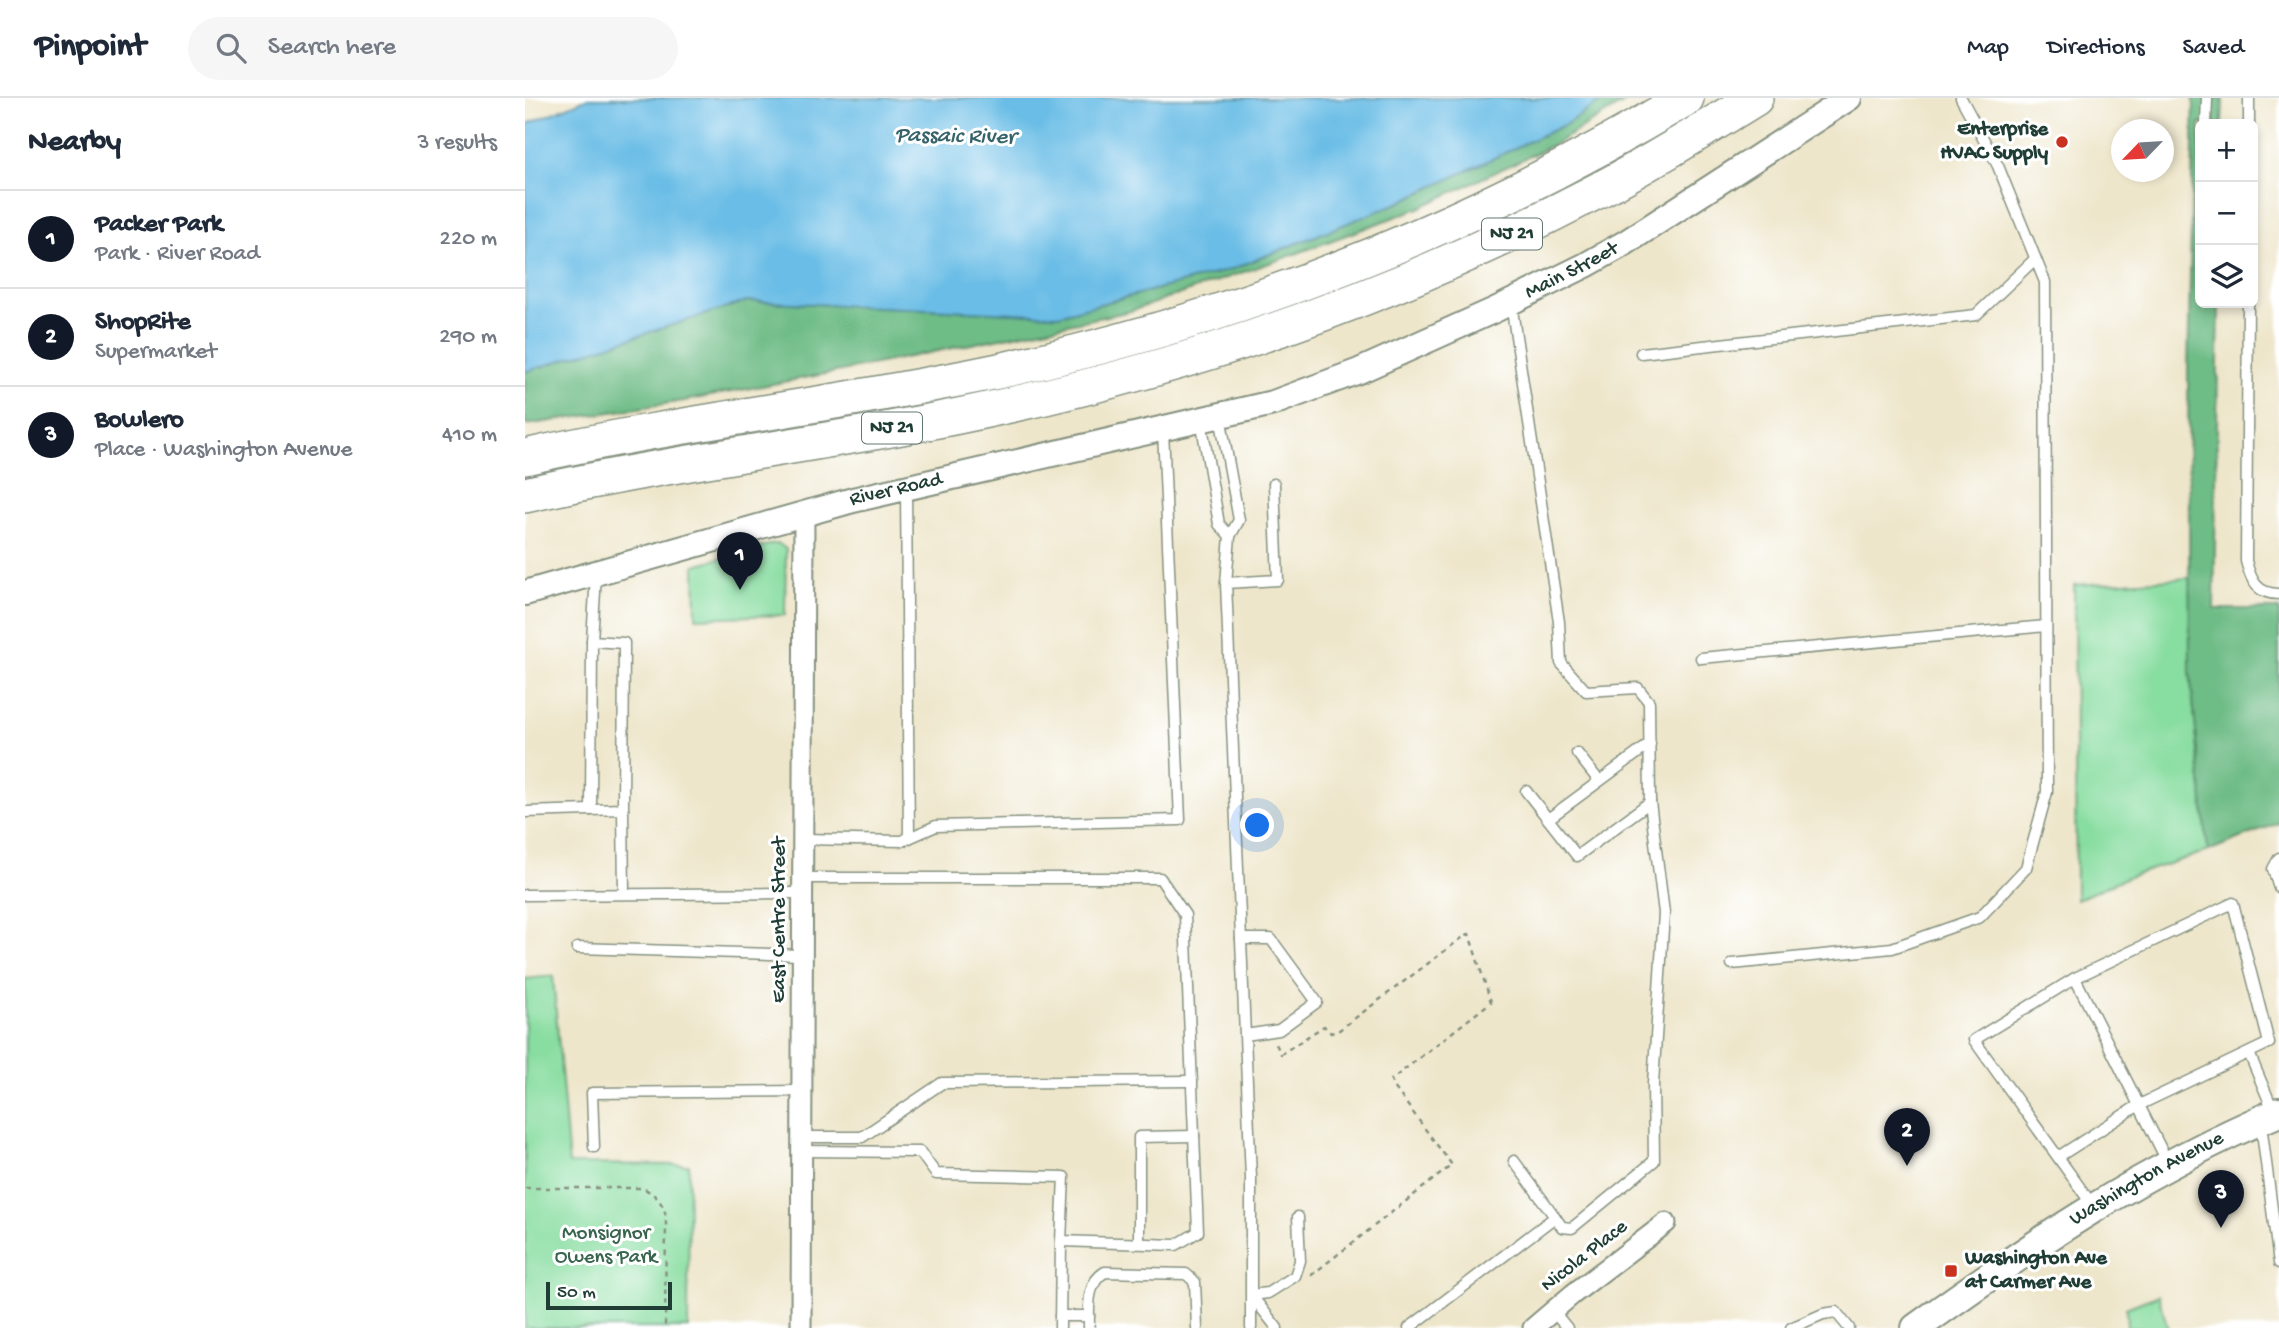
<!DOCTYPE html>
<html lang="en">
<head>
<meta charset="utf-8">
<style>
  :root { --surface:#fff; --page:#f6f6f7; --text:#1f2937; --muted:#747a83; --line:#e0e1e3; --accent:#111827 }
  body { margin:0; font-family:"Gochi Hand",sans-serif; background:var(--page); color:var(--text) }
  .controls { position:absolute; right:21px; top:21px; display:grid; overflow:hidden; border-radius:10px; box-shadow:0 4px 10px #0003 }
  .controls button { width:63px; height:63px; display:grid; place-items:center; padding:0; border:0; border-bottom:2px solid var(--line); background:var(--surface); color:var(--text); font:35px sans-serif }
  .compass { position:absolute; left:1586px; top:21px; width:63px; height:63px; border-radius:50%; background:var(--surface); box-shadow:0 4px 10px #0003; rotate:245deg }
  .scale { position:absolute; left:21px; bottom:18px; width:126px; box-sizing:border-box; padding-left:7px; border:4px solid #1f3d34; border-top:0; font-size:19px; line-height:24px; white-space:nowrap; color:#1f3d34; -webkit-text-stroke:5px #fff; paint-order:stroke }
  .you { position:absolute; left:733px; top:728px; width:24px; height:24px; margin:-18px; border:5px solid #fff; border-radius:50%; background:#1a73e8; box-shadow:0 0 0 10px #1a73e833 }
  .badge { display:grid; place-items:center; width:46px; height:46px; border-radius:50%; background:var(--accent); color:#fff; font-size:23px; font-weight:700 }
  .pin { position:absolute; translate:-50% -58px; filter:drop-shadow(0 2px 4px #0008) }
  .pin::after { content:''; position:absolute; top:37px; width:24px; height:21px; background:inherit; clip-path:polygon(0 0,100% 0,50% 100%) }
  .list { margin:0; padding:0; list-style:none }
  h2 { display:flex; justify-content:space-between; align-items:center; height:91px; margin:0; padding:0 28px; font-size:30px }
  h2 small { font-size:23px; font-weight:400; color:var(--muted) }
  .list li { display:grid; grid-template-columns:46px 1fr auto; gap:21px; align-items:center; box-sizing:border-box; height:98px; padding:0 28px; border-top:2px solid var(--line) }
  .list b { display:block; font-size:26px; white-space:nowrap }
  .list p { margin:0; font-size:23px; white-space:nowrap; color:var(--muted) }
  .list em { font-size:23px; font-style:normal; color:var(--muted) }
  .icon { flex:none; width:38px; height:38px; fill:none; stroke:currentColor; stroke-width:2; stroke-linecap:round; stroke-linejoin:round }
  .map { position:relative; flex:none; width:1754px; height:1230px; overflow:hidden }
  header { display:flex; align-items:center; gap:42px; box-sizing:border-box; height:98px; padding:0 35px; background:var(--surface); border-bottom:2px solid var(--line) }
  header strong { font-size:33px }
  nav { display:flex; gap:38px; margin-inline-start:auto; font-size:24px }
  .search { width:490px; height:63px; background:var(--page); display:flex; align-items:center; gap:18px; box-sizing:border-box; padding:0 24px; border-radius:38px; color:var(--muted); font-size:26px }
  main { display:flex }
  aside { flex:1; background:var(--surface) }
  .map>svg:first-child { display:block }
  .green { fill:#88dda0; stroke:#548d6a; stroke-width:2 }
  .forest { fill:#6ebc86; stroke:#467c5d; stroke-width:2 }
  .water { fill:#6abde6; stroke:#447d8d; stroke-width:2 }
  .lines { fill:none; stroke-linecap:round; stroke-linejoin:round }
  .service-casing { stroke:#869280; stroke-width:13 }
  .minor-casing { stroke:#869280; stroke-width:23 }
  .tertiary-casing { stroke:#869280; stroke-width:28 }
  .secondary-casing { stroke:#869280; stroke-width:32 }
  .motorway-casing { stroke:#869280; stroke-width:38 }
  .path { stroke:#869280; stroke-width:2.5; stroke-dasharray:5 5; stroke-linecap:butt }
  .service { stroke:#fff; stroke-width:10 }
  .minor { stroke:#fff; stroke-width:19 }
  .tertiary { stroke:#fff; stroke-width:24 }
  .secondary { stroke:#fff; stroke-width:28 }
  .motorway { stroke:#fff; stroke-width:35 }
  .poi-dot { fill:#c8321e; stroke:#fff; stroke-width:2.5 }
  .labels { text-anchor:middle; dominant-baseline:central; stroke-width:6; stroke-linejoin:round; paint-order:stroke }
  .shield { fill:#fff; stroke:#627771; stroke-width:2 }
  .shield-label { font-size:19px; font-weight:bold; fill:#1f3d34 }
  .poi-label { font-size:21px; font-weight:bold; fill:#1f3d34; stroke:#fff; text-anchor:end }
  .street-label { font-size:21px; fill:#1f3d34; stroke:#fff }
  .park-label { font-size:21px; fill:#39654f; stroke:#fff }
  .water-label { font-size:23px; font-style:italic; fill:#366369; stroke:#fff }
</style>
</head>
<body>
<header>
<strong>Pinpoint</strong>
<div class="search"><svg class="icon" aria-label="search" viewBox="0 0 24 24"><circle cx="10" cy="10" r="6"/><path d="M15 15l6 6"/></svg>Search here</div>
<nav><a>Map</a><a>Directions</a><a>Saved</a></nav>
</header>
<main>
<aside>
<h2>Nearby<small>3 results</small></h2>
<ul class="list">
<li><span class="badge">1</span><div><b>Packer Park</b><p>Park · River Road</p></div><em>220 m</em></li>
<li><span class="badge">2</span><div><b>ShopRite</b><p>Supermarket</p></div><em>290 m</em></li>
<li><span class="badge">3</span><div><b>Bowlero</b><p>Place · Washington Avenue</p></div><em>410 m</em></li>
</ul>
</aside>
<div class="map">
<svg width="1754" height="1230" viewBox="0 0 1754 1230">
  <rect width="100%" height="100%" fill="#fff"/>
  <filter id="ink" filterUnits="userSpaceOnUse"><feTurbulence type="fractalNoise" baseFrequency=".0143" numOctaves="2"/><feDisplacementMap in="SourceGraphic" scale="14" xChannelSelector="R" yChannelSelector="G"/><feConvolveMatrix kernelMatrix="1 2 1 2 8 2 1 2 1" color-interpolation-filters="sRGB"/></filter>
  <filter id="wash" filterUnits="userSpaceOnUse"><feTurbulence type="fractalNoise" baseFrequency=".00686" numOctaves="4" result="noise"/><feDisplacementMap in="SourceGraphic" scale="28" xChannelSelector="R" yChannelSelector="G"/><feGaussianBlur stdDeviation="1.57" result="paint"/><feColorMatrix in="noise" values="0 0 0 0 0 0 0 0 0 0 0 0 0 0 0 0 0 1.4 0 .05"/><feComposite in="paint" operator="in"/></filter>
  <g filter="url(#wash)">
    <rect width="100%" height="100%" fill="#eee6cb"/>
    <g class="green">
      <polygon points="247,446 254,446 261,451 260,517 171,520 170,467"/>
      <polygon points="1665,480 1665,573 1683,753 1600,780 1551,802 1549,487"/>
      <polygon points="28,878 44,1066 164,1067 163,1230 0,1230 0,881"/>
      <polygon points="1633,1197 1643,1230 1602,1230 1601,1210"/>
    </g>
    <g class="forest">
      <polygon points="1081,0 1107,0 1028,47 894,110 762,159 606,213 321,272 159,303 0,327 0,274 222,203 533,217 705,172 873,105 1041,26"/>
      <polygon points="1669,0 1698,0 1697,26 1675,26 1675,205 1694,205 1689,511 1754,511 1754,725 1683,753 1665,573 1663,273"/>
    </g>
    <polygon class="water" points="63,0 1081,0 1041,26 873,105 705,172 533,217 222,203 0,274 0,27"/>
  </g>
  <g filter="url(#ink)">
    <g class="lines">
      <g class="service-casing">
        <g id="service">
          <polyline points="1681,26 1682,0"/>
          <polyline points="1724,26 1724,0"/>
          <path d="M1723,205l-2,258c5,20 11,33 33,33"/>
          <polyline points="1116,255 1451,217 1510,161"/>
          <polyline points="695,318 714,422 705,438 701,485 726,1080 726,1230"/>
          <polyline points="676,322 694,426 705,438"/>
          <polyline points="381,391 384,740"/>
          <polyline points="701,485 753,482 749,386"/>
          <polyline points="1176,560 1521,528"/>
          <polyline points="1125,646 1023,721 1052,758 1125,704"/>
          <polyline points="1052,655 1074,683"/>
          <polyline points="1001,693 1023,721"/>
          <polyline points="98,711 99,795"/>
          <polyline points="66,712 67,543"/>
          <polyline points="0,714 98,711 99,545 67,543 71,477"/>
          <polyline points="278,741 377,743 411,728 655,722 638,332"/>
          <polyline points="1754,760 1748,771 1754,790"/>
          <polyline points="278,780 635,780 660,817 673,1134 651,1147 536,1143 535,1230"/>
          <polyline points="0,797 278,795"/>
          <polyline points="716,841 746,841 792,904 754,932 720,937"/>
          <polyline points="52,850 278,857"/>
          <polyline points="1207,866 1367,850 1455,819 1501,770 1522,694 1520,184 1473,68 1436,0"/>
          <polyline points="1550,880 1643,1065"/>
          <polyline points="1724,955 1748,1012"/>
          <polyline points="1736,1026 1754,1165"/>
          <polyline points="277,1039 337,1039 417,985 667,983"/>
          <polyline points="69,1049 67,995 277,993"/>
          <polyline points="277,1053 395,1054 411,1076 539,1079 536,1143"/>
          <polyline points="1533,1059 1614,1007 1744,945 1708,805 1550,880 1449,942 1568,1108"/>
          <polyline points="989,1063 1030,1119"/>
          <polyline points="614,1145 614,1039 669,1038"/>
          <polyline points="727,1197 743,1195 770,1178 775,1163 773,1119"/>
          <polyline points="727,1198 752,1230"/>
          <polyline points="1028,1213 1042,1230"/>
          <polyline points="535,1218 564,1218"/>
          <path d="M564,1230c0,-20 -3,-45 16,-56l81,2 9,8 2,46"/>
          <polyline points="884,1230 1030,1119 1037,1129 1047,1130 1129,1063 1128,986 1139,815 1125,704 1124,604 1113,590 1061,593 1036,565 1034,524 986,205"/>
          <polyline points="1266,1230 1298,1216 1311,1214 1324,1230"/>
        </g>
      </g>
      <g class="minor-casing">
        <g id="minor">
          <polyline points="276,1230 279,415"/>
          <polyline points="1008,1230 1048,1196 1141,1125"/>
        </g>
      </g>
      <g class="tertiary-casing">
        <g id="tertiary">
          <path id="s1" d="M0,495l328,-93 420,-97 86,-32 138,-62 89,-44 39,-22 224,-145"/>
        </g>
      </g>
      <g class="secondary-casing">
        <g id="secondary">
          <path id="s2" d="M1391,1230c115,-83 232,-161 363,-216"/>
        </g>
      </g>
      <g class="motorway-casing">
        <g id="motorway">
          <path d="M0,359c158,-36 320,-53 478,-87 241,-53 471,-144 683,-272"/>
          <path d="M0,397c162,-37 328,-54 489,-91 204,-45 398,-116 583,-213 54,-28 106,-61 158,-93"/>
        </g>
      </g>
      <g class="path">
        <polyline points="751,946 756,956 799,928 806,935 813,933 941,837 944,836 945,839 966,904 866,982 869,989 927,1067 784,1179"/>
        <path d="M0,1090h118c13,7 19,13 23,28l-1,112"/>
      </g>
      <use href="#service" class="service"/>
      <use href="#minor" class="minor"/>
      <use href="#tertiary" class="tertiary"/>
      <use href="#secondary" class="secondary"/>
      <use href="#motorway" class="motorway"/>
    </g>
  </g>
  <g class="poi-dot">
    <circle cx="1537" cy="44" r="7"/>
    <rect x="1419" y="1166" width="14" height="14" rx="3.5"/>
  </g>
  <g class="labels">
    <g class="shield">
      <rect x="957" y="120.5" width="60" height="31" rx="5"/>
      <rect x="337" y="314.5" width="60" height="31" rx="5"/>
    </g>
    <g class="shield-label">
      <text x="987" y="136">NJ 21</text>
      <text x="367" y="330">NJ 21</text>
    </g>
    <g class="poi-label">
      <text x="1523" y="32">Enterprise<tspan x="1523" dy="24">HVAC Supply</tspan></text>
      <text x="1440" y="1161" text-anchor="start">Washington Ave<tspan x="1440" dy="24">at Carmer Ave</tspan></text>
    </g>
    <g class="street-label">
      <text stroke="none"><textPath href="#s1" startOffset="1099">Main Street</textPath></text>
      <text stroke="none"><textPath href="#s1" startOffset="385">River Road</textPath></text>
      <text transform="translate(255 822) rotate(-90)">East Centre Street</text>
      <text stroke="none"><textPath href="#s2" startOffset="275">Washington Avenue</textPath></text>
      <text transform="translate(1060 1159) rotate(-38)">Nicola Place</text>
    </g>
    <g class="park-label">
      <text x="81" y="1136">Monsignor<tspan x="81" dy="24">Owens Park</tspan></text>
    </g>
    <g class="water-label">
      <text transform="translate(430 39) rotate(1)">Passaic River</text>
    </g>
  </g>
</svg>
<div class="controls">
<button>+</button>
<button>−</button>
<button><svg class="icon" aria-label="layers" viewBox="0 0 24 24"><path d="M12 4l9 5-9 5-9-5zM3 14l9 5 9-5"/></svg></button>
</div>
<svg class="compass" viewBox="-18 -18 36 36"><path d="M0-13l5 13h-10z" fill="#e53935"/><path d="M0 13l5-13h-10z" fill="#747a83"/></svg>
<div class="scale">50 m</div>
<div class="you"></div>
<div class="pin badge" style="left:215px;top:492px">1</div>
<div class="pin badge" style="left:1382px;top:1068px">2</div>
<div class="pin badge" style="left:1696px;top:1130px">3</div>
</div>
</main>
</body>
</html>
